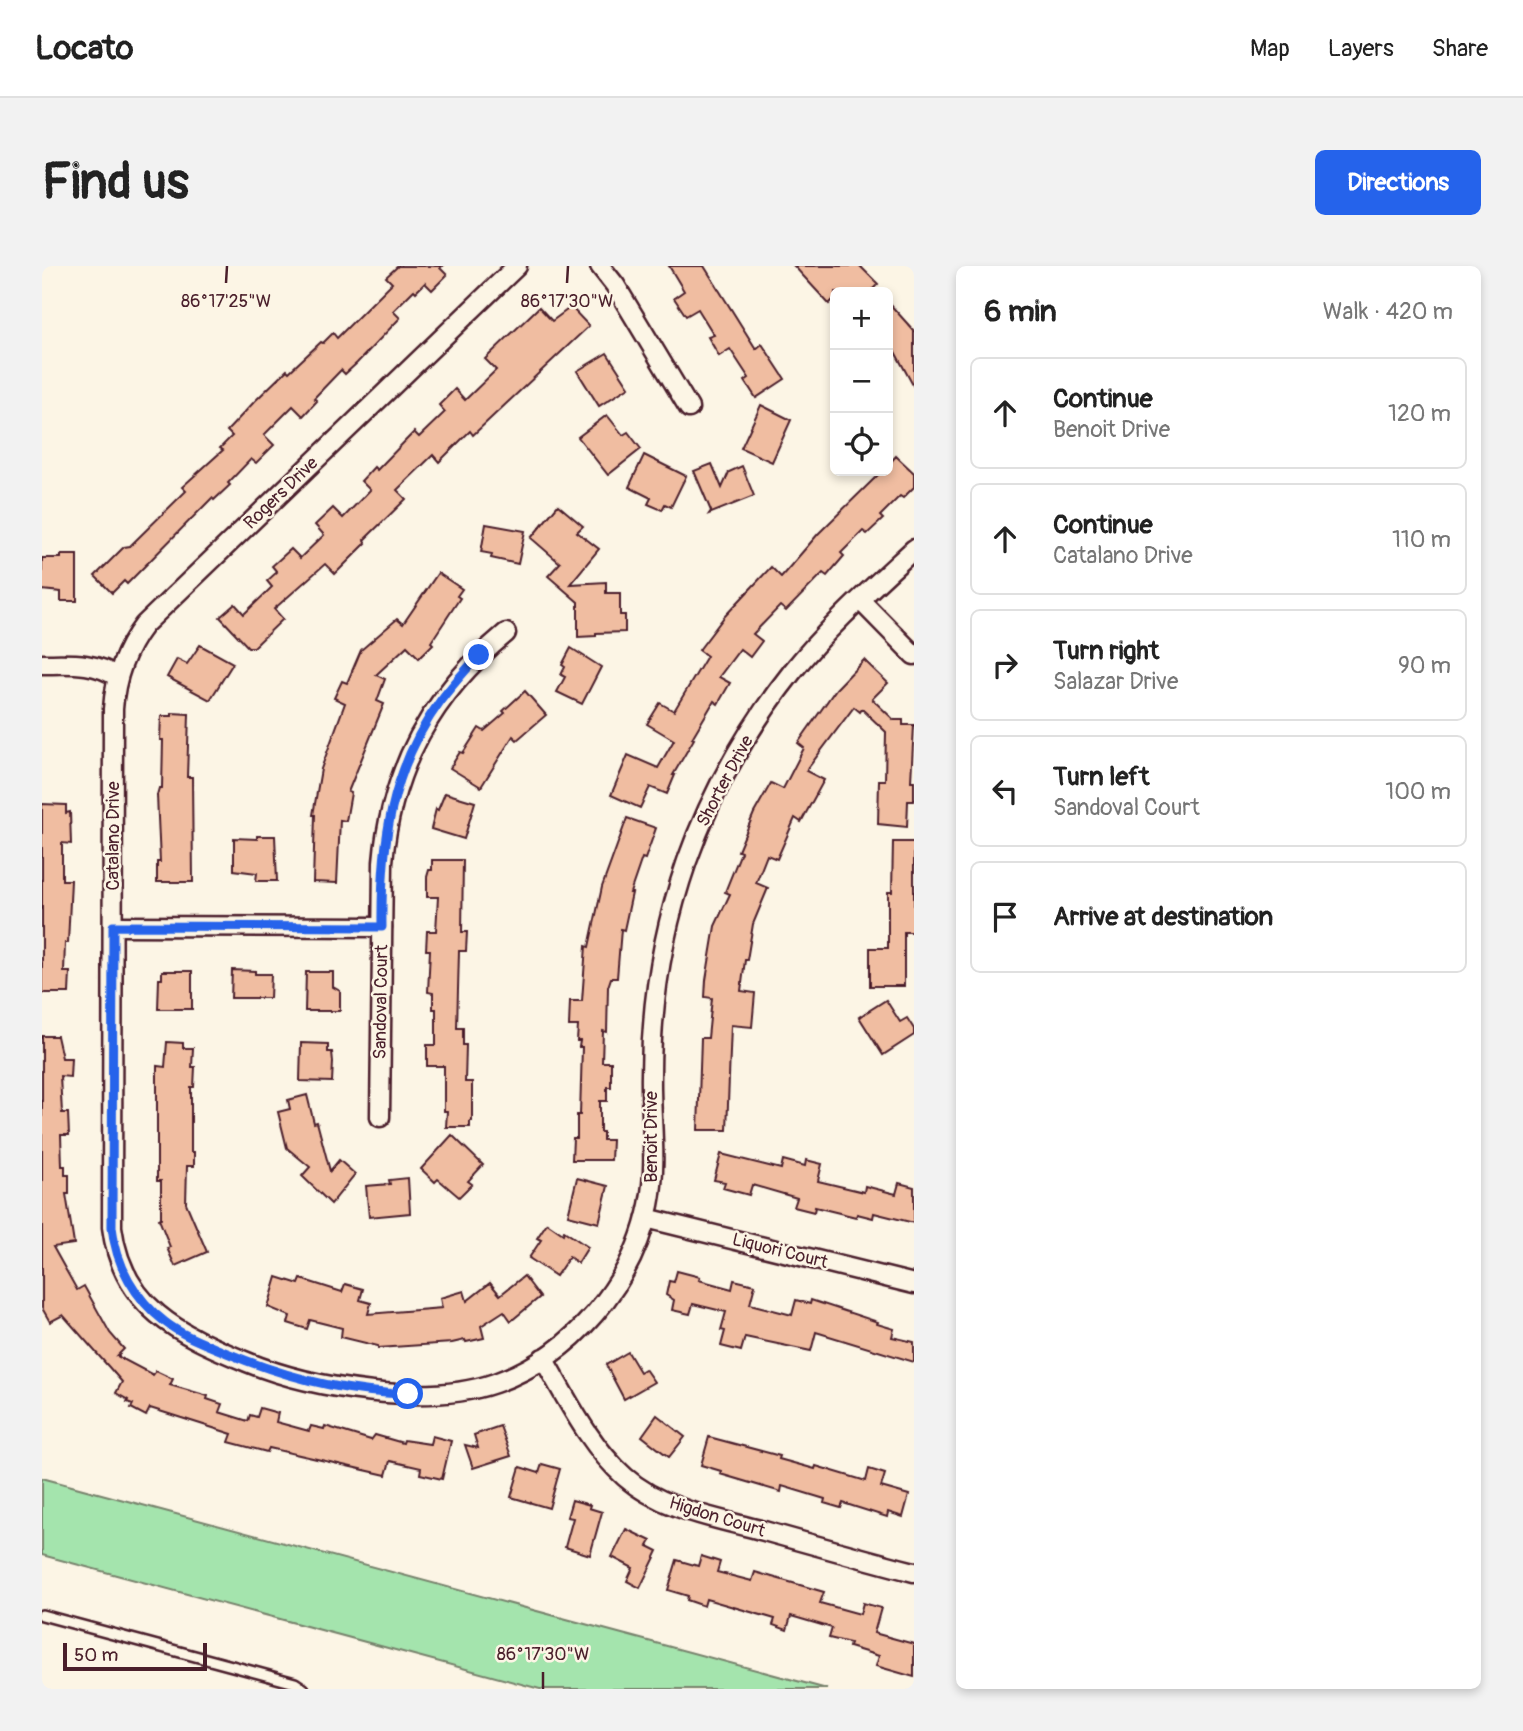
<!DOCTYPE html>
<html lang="en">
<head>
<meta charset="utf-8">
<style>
  :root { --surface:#fff; --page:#f2f2f2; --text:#222; --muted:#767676; --line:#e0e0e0; --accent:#2563eb }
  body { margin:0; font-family:Pangolin,sans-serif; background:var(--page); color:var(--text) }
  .controls { position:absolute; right:21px; top:21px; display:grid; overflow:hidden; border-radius:10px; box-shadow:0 4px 10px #0003 }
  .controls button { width:63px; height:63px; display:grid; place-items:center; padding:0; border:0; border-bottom:2px solid var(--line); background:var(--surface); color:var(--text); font:35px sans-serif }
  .scale { position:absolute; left:21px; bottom:18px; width:144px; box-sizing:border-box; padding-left:7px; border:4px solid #4a1f2b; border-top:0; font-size:19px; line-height:24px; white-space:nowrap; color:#4a1f2b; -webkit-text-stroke:5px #fcf5e5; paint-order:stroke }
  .stop { position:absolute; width:21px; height:21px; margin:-16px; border:5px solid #2563eb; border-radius:50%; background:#fff }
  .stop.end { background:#2563eb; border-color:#fff; box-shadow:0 2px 7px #0008 }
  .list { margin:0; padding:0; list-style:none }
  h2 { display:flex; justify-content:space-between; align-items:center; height:91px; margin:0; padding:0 28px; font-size:30px }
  h2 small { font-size:23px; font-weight:400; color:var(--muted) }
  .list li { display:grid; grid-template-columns:46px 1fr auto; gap:21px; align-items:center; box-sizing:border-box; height:112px; margin:0 14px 14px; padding:0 14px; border:2px solid var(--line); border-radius:10px }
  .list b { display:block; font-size:26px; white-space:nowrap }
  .list p { margin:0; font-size:23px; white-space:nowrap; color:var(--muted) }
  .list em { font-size:23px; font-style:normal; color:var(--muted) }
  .icon { flex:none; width:38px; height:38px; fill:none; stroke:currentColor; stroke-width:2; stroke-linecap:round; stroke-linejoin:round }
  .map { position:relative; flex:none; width:872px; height:1423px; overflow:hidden; border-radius:10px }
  header { display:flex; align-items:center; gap:42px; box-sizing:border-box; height:98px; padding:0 35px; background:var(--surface); border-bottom:2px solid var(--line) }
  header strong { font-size:33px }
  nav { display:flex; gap:38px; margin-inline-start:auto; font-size:24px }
  .intro { display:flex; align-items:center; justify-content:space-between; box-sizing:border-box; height:168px; padding:0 42px }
  h1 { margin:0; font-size:49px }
  .button { padding:18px 32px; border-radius:10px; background:var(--accent); color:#fff; font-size:24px; font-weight:700 }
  main { display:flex; gap:42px; padding:0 42px }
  aside { flex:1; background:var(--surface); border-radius:10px; box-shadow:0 4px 10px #0003 }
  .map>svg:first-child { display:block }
  .green { fill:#a4e4ad; stroke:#77826c; stroke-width:2 }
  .building { fill:#f0bda1; stroke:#4a1f2b; stroke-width:2 }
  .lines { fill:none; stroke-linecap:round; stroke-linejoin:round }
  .service-casing { stroke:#4a1f2b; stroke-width:14 }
  .minor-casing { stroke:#4a1f2b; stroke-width:23 }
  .service { stroke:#fcf5e5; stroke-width:9 }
  .minor { stroke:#fcf5e5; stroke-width:18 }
  .route { stroke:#2563eb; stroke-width:9 }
  .ticks { fill:none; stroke:#4a1f2b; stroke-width:2.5 }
  .labels { text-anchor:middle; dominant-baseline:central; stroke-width:5; stroke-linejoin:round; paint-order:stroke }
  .street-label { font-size:18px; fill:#4a1f2b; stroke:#fcf5e5 }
  .ticks-label { font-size:18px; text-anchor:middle; fill:#4a1f2b; stroke:#fcf5e5; stroke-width:5; stroke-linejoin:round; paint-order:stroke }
</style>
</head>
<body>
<header>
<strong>Locato</strong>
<nav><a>Map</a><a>Layers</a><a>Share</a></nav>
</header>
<div class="intro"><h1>Find us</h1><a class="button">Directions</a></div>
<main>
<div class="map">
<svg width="872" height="1423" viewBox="0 0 872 1423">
  <rect width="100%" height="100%" fill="#fcf5e5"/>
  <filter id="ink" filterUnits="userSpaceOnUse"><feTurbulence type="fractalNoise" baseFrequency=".0143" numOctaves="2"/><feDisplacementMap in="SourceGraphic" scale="14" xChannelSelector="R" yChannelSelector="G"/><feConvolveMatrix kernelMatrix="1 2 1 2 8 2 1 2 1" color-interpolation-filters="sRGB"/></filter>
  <g filter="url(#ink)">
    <polygon class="green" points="0,1212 785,1423 498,1423 0,1289"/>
    <g class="building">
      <polygon points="356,0 400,0 398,2 405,9 390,24 383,17 374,26 372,24 351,45 358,52 315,97 303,108 299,104 272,132 275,135 261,150 251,140 222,169 232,179 214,197 209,193 186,217 188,219 172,234 170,232 85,318 82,315 70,327 53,310 82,281 88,280 144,225 140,221 181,184 178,182 190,170 185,165 213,135 245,104 247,106 279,76 281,77 291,67 295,72 350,17 344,11"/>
      <polygon points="627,0 662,0 714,83 720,78 743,113 714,132 703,115 707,112 688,83 677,90 666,71 672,69 656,43 644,50 632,32 642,25"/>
      <polygon points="752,0 818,0 836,18 828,26 793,26 793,32 787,38"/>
      <polygon points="846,36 872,65 872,121 852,84 846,90"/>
      <polygon points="497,41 510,55 529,41 547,60 431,169 428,165 397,196 391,189 355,224 364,233 322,274 324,277 293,308 283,298 232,343 241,353 212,381 206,381 178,351 193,338 202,348 230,321 225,315 235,306 230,300 249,283 258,292 282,269 273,259 291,242 301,252 328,224 319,215 332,201 335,204 372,166 377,171 403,146 397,139 413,123 423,134 454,104 443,93"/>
      <polygon points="565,87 587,121 557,140 535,105"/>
      <polygon points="719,139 749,154 730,196 699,182"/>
      <polygon points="565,149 581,169 586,166 599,183 566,209 536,171"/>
      <polygon points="602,189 644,210 629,241 623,238 620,244 606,238 609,232 587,221"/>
      <polygon points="854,190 872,207 872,221 861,232 858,230 838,250 841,253 825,268 821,265 799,287 802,290 785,310 781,307 744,345 738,340 711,368 720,375 708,391 698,383 677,411 688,417 676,438 672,435 650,472 652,473 631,509 633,509 625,528 608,521 598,542 569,529 586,489 616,502 632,474 605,458 618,437 632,445 665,390 657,384 682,351 729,301 739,311 776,268 840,205 846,205 846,199"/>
      <polygon points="670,198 680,222 687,206 700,200 712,230 667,248 669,245 652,205"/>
      <polygon points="516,239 541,260 535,266 557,283 528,318 564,316 564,327 578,327 578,349 583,349 583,366 554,367 554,370 536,371 536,336 506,310 518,297 489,272"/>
      <polygon points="444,258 483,265 476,298 449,292 450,288 439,286"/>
      <polygon points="19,289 35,289 35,335 19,335 19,326 0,324 0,292 19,292"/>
      <polygon points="396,307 420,323 415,330 418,332 389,376 391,378 377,392 365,380 334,409 343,413 335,435 342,438 306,526 309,527 304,555 298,554 295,617 271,616 273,549 271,549 279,503 303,437 292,432 300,415 305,417 319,384 355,353 361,358"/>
      <polygon points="158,379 191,397 168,434 125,411 135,393 145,398"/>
      <polygon points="529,382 559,401 540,438 515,426 523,411 519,409 523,401 520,399"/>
      <polygon points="822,394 846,417 830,433 852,454 861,454 861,459 872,459 869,515 872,515 872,535 866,535 865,561 836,558 837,514 843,514 844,466 820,443 818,446 812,441 764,505 782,514 759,556 753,552 735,593 725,589 714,617 726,622 711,658 705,694 703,694 699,725 713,727 710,761 689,759 685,864 656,864 659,772 666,772 670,732 663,731 664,714 673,660 688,628 683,626 699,586 696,585 712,547 729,517 741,523 762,482 756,477 794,423"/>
      <polygon points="483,425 504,449 475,474 471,470 439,521 408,502 418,486 421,487 437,462 442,465 463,447 461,445"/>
      <polygon points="130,447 147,448 145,511 150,511 151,616 115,616 115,596 118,596 115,529 117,522 120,522 121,474 118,474 119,450 130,450"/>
      <polygon points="403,527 433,536 422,573 389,563 394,543 396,544"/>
      <polygon points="0,538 24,539 24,547 28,546 29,578 20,577 20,614 29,614 26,677 23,677 22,706 28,706 27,727 0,727"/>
      <polygon points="585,552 614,562 603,593 600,592 588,627 590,627 582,664 579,663 575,712 569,712 566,721 565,766 561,765 560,796 569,796 569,821 565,821 565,835 558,835 558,866 561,866 561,874 570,874 569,894 530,894 531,872 535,872 535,849 538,849 540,781 537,781 538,775 535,775 536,760 527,760 528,735 540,735 544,680 547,681 560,621"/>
      <polygon points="215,570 233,570 235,615 214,615 215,607 192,604 192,572 215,573"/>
      <polygon points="851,576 872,576 872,666 862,666 862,720 828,720 828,682 846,682 846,626 850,626"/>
      <polygon points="390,594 421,594 420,666 425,666 424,685 417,685 415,762 421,762 421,779 424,779 423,816 430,816 430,855 428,855 428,861 404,861 405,845 402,845 402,800 385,800 385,779 394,779 394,743 391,743 391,727 386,726 388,684 384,684 385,665 394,665 396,631 385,631 385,611 387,604 390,604"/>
      <polygon points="190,704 213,705 213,708 229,708 228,732 189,732"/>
      <polygon points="120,705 150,705 150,743 116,743 117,713 120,713"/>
      <polygon points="264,706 291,706 291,721 298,725 298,745 263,745"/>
      <polygon points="844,734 858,756 865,752 872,763 872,769 841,789 817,751"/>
      <polygon points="0,770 15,770 20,792 29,792 28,811 18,810 20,847 26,847 27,869 19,869 20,900 23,900 23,909 27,909 27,928 24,928 32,978 11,981 35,1024 42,1020 68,1067 82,1083 75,1090 111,1109 114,1105 131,1113 128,1119 166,1130 165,1133 180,1138 177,1146 206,1155 208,1149 215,1151 218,1142 236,1147 234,1156 267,1165 269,1160 282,1163 283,1160 329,1174 333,1169 361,1177 362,1174 388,1178 390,1170 409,1175 400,1213 378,1208 379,1202 348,1195 344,1209 227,1182 225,1186 187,1176 190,1168 108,1142 104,1150 89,1142 91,1138 85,1136 86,1134 74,1127 80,1116 21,1049 8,1056 0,1042"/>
      <polygon points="125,776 141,777 141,782 151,782 150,801 153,801 152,821 149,821 149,886 152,886 152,900 145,900 144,937 165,986 133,1000 125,982 128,981 117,953 119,952 119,915 115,915 115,800 123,801"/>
      <polygon points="259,777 286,778 286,786 290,786 291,796 290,816 258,815"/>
      <polygon points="265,829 272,857 275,856 288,905 297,894 313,908 289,938 260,910 268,901 245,882 236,846 248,843 246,834"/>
      <polygon points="410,869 441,899 426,915 430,918 417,931 396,913 393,916 379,903"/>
      <polygon points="679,888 739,903 741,894 763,900 764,894 780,898 776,915 822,926 823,920 854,928 857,917 872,921 872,957 832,947 831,952 815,948 814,951 773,941 772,946 752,941 755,932 710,919 707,929 681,922 683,916 672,914"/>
      <polygon points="366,912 368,947 327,951 324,920 348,918 347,914"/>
      <polygon points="535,912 566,920 557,957 526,949"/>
      <polygon points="505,957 521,968 522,965 546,981 536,997 527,991 514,1010 487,992 499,974 495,972"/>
      <polygon points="635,1005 658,1011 657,1014 690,1023 692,1014 713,1019 708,1038 750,1049 754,1034 768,1038 769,1034 836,1056 835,1058 852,1063 850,1071 872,1076 872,1096 774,1066 769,1085 703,1071 699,1085 679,1080 683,1065 679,1064 684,1046 651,1038 648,1048 630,1044 632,1034 624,1029 627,1015 632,1016"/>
      <polygon points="482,1010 498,1031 469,1055 462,1045 439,1060 442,1072 424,1076 423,1074 410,1077 336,1082 336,1080 299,1071 300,1062 268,1054 265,1063 246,1057 248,1050 226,1041 235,1011 257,1018 259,1013 300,1026 303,1018 321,1023 318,1034 329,1037 326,1048 400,1042 398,1032 422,1025 425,1035 448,1017 458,1029"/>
      <polygon points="586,1086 598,1106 603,1103 612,1116 582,1133 564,1099"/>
      <polygon points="615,1149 643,1171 627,1191 600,1170"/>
      <polygon points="458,1160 469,1190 431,1202 423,1179 436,1182 432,1169"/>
      <polygon points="667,1171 738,1190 737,1193 773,1203 774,1200 824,1215 827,1203 843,1208 839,1221 867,1229 861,1251 846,1246 845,1251 801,1237 799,1242 782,1237 783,1233 740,1220 739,1226 678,1208 679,1205 659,1199"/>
      <polygon points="500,1198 518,1203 507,1242 469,1231 478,1201 497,1207"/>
      <polygon points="530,1234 548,1239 547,1242 560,1246 548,1289 523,1281 531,1252 525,1251"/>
      <polygon points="584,1263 609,1275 606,1280 616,1285 598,1322 585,1315 591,1302 570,1291"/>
      <polygon points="659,1290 678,1296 675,1306 710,1315 713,1306 782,1326 778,1337 818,1348 821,1337 839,1342 832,1367 872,1378 872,1411 834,1400 837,1390 807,1381 808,1377 787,1372 790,1362 749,1350 745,1364 731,1359 733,1353 664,1333 662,1340 645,1334 646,1330 626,1324 635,1294 656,1300"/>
    </g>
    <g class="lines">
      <g class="service-casing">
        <polyline id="service" points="0,1349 220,1408 253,1417 262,1423"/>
      </g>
      <g class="minor-casing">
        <g id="minor">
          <path d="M475,0l-373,359c-19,25 -29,53 -31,84l-1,518c10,81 67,107 135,135 66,27 180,45 248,21 77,-27 138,-99 154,-178 9,-44 1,-87 2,-130 0,-73 12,-145 36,-214 24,-68 60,-132 105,-189 36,-45 80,-84 122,-123"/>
          <polyline points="558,0 573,19 647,142"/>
          <polyline points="818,334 872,389"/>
          <path d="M0,398c26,0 53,-3 75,13"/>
          <polyline points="71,660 340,661"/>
          <path d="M338,851l3,-255c8,-95 50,-169 123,-229"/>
          <polyline points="604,952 872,1018"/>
          <path d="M501,1092c24,41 46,87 82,119 37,33 92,41 139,54 50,14 100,28 150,41"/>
        </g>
      </g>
      <use href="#service" class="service"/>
      <use href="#minor" class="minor"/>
    </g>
  </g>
  <g class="lines" filter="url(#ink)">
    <path class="route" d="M366,1128c-63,-1 -123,-17 -181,-41 -21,-9 -44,-17 -62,-31 -30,-23 -49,-57 -53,-95l1,-301 269,1c-1,-83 8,-157 59,-227 12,-16 25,-30 38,-45"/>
  </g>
  <path class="ticks" d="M184,17l1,-17M525,17l1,-17M501,1423v-17"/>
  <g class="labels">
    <g class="street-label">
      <text transform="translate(239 227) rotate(-44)">Rogers Drive</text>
      <text transform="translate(683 515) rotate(-62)">Shorter Drive</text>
      <text transform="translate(71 570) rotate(-90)">Catalano Drive</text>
      <text transform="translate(339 736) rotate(-89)">Sandoval Court</text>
      <text transform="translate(609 871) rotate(-90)">Benoit Drive</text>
      <text transform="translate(738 985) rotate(14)">Liquori Court</text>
      <text transform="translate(675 1251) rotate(17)">Higdon Court</text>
    </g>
  </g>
  <g class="ticks-label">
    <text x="184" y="41">86°17'25"W</text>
    <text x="525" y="41">86°17'30"W</text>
    <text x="501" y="1394">86°17'30"W</text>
  </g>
</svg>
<div class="controls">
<button>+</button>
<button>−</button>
<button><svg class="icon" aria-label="locate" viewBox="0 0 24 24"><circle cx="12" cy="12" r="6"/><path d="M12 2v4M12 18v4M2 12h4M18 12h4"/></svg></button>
</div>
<div class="scale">50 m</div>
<div class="stop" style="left:366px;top:1128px"></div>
<div class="stop end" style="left:437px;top:389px"></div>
</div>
<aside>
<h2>6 min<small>Walk · 420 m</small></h2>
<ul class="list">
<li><svg class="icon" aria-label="ahead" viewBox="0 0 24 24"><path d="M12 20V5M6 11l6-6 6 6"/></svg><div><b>Continue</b><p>Benoit Drive</p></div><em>120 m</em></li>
<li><svg class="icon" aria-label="ahead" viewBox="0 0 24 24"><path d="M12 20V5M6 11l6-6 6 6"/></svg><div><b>Continue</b><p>Catalano Drive</p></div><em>110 m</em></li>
<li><svg class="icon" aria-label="right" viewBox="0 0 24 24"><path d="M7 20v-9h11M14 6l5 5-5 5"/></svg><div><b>Turn right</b><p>Salazar Drive</p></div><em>90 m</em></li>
<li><svg class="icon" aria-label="left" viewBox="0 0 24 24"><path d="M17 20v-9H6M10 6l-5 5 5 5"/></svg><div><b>Turn left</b><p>Sandoval Court</p></div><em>100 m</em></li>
<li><svg class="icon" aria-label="arrive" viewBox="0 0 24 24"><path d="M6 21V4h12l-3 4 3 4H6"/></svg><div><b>Arrive at destination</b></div></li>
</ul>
</aside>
</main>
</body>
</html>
